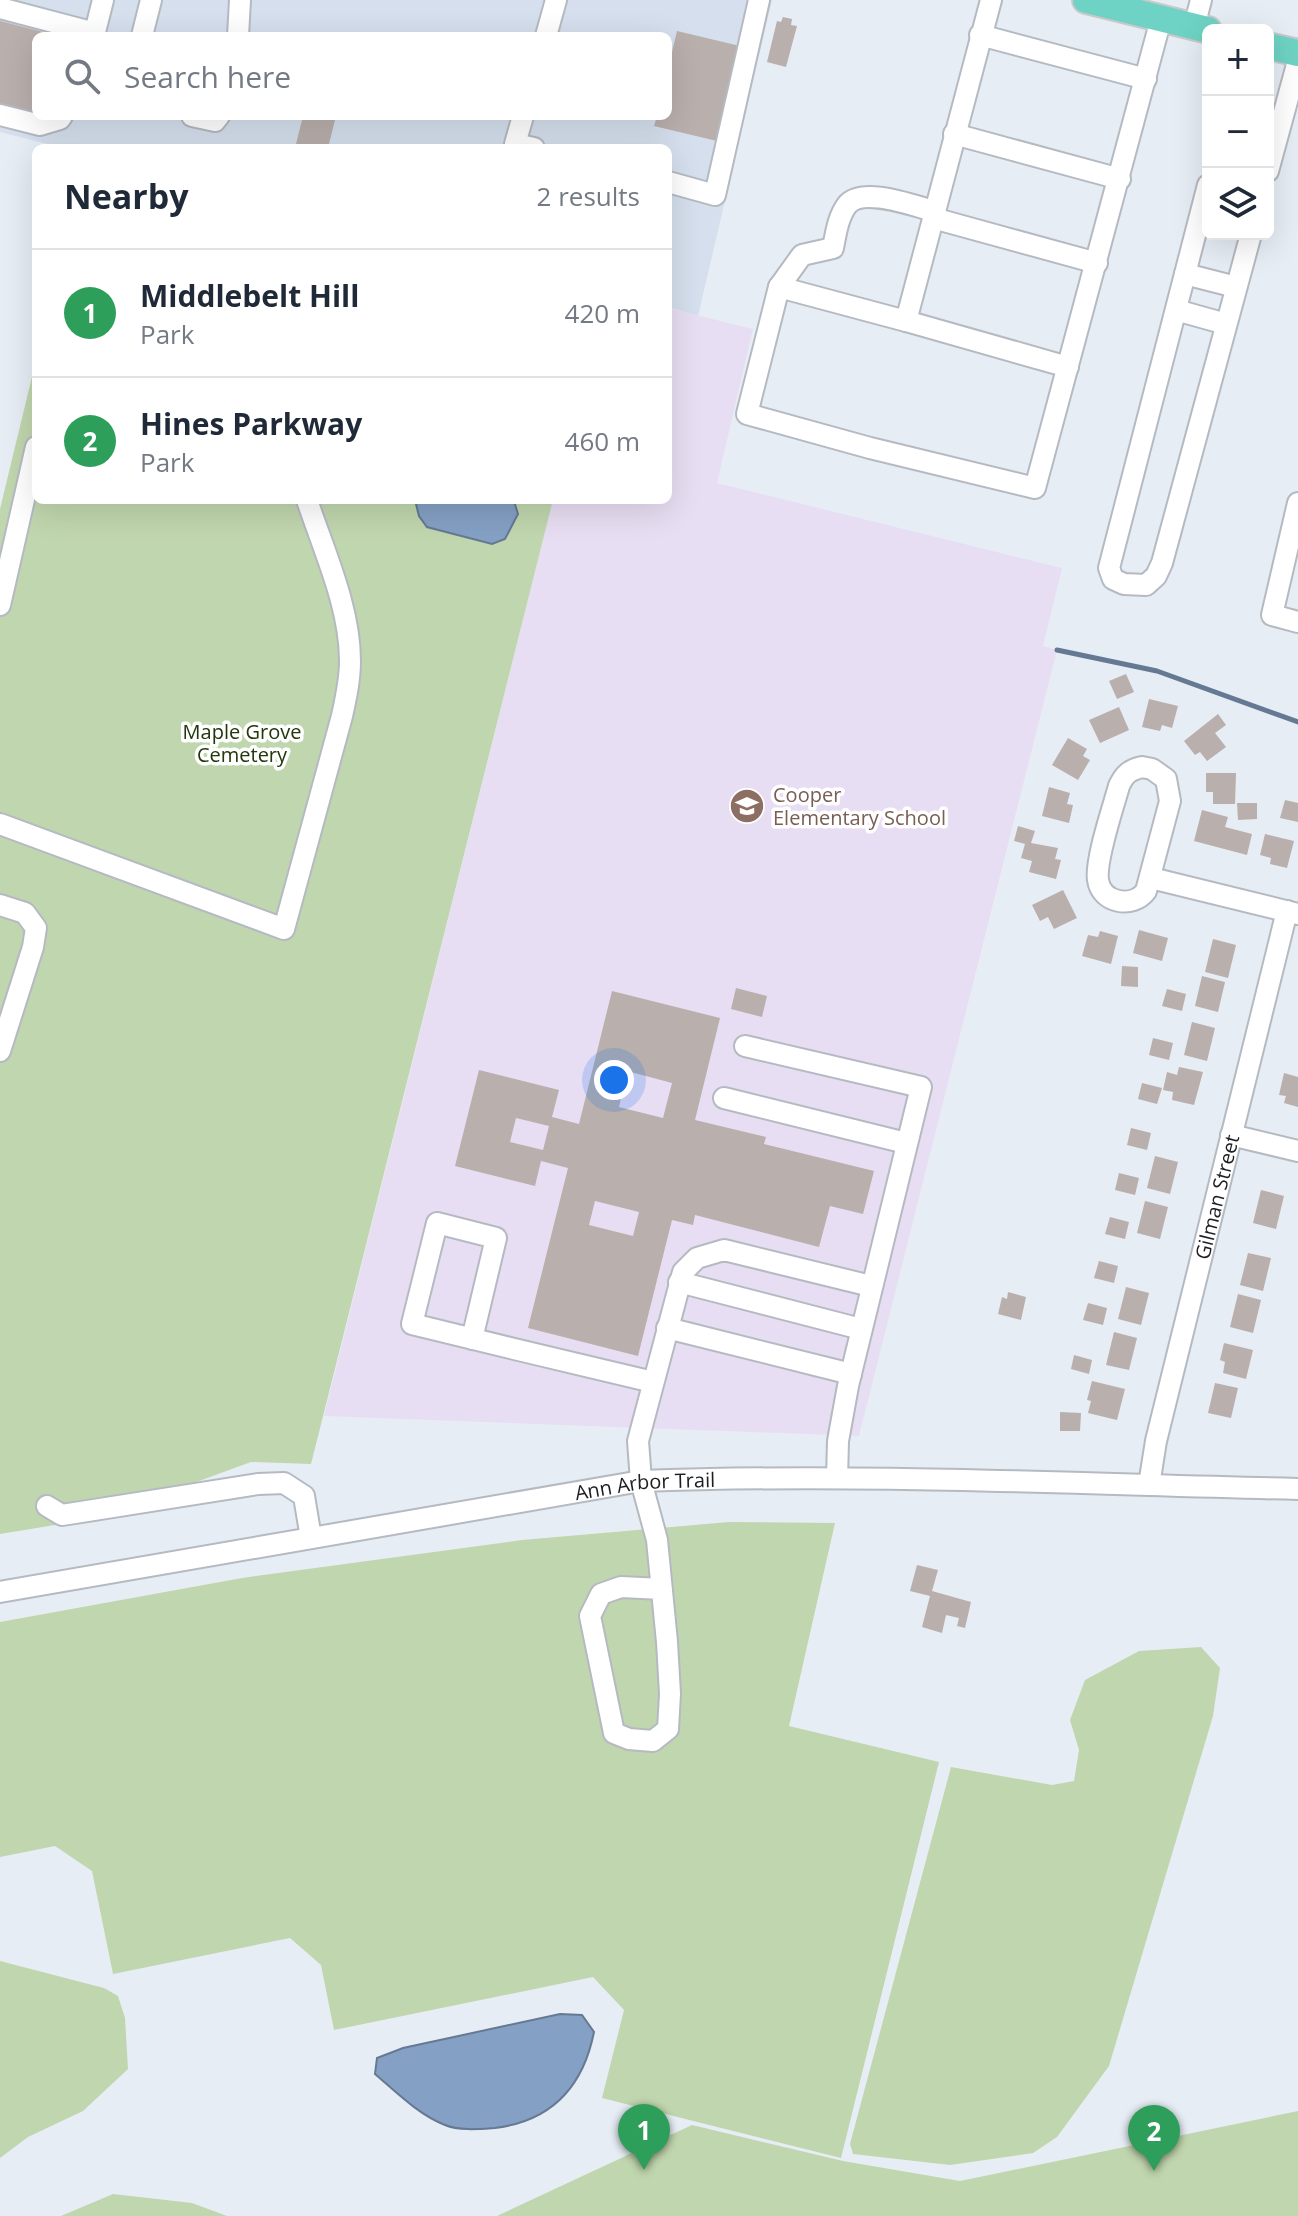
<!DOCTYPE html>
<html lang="en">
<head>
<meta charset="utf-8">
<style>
  :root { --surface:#fff; --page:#f2f2f3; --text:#1f2937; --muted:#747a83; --line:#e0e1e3; --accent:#8b34a2 }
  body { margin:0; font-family:"Open Sans",sans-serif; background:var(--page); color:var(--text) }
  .controls { position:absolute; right:24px; top:24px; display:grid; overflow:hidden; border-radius:12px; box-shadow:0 8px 32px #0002 }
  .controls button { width:72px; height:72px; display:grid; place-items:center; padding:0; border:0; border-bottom:2px solid var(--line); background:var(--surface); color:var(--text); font:40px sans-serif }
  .you { position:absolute; left:614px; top:1080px; width:28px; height:28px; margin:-20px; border:6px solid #fff; border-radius:50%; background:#1a73e8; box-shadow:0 0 0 12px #1a73e833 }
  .badge { display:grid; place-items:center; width:52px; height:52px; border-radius:50%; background:var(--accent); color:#fff; font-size:26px; font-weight:700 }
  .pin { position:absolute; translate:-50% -66px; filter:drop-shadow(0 2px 4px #0008) }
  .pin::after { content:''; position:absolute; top:42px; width:28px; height:24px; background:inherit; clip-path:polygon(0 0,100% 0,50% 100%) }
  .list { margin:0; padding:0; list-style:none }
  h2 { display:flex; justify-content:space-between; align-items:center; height:104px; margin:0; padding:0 32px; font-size:34px }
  h2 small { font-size:26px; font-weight:400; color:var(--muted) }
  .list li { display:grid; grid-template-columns:52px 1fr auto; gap:24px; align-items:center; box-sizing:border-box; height:128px; padding:0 32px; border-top:2px solid var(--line) }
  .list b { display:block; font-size:30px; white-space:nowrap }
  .list p { margin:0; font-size:26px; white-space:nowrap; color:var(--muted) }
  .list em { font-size:26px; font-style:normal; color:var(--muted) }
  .icon { flex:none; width:44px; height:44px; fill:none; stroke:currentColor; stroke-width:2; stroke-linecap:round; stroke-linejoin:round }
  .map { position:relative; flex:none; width:1298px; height:2216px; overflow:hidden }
  .search { position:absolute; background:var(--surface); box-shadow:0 8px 32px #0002; left:32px; top:32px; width:640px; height:88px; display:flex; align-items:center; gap:20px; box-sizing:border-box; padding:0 28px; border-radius:12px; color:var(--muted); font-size:30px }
  .panel { position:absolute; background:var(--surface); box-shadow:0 8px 32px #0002; left:32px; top:144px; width:640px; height:360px; border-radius:12px }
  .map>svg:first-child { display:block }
  .built { fill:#d5dfed; fill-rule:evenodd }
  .education { fill:#e8def3 }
  .green { fill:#c0d6ae }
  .water { fill:#84a0c4; stroke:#657993; stroke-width:2 }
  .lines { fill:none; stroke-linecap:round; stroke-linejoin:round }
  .stream { stroke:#657993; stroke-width:5 }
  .building { fill:#b9afac; fill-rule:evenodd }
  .minor-casing { stroke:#b5bac2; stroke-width:24 }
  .major-casing { stroke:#c9c9ca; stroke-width:30 }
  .minor { stroke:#fff; stroke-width:20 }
  .major { stroke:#6ed3c4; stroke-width:26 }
  .labels { text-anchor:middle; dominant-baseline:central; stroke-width:7; stroke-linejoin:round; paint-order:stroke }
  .park-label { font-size:20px; fill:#22370a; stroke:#fff }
  .education-label { font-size:20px; fill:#785e54; stroke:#fff; text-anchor:start }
  .street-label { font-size:20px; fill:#1c1e21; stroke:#fff }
</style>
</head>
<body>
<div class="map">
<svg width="1298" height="2216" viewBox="0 0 1298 2216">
  <rect width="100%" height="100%" fill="#e7edf5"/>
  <path class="built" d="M0,0h772l-74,316 -30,-9v-159h-605l-63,-16zM36,36h632v80h-632z"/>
  <polygon class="education" points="668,308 753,329 717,483 1062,568 1043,646 1057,650 859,1436 324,1416 553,500 668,500"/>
  <g class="green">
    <polygon points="36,360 36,500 553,500 311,1464 251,1462 98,1518 0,1534 0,509"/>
    <polygon points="729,1522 835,1523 789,1726 939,1762 841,2158 602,2098 624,2010 593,1977 334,2030 321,1965 290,1938 113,1974 92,1871 55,1846 0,1857 0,1622 242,1578 522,1540"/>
    <polygon points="1201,1647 1220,1668 1213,1716 1109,2066 1057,2137 1033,2153 950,2165 853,2154 850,2144 951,1767 1052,1785 1074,1781 1079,1750 1070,1720 1085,1680 1139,1651"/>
    <polygon points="0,1961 104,1988 118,1996 125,2018 128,2069 83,2111 28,2137 0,2158"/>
    <polygon points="1298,2111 1298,2216 497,2216 692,2125 843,2161 960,2181"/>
    <polygon points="113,2194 192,2203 227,2216 61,2216"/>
  </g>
  <g class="water">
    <polygon points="415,500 509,500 514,501 518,514 505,539 492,544 427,527 419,516"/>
    <path d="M560,2014l22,1 12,17c-11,55 -43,89 -99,96 -15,1 -36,3 -50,-3 -26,-10 -49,-33 -70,-51l2,-16 26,-10z"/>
  </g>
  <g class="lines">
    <polyline class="stream" points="1057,650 1157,671 1298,722"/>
  </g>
  <g class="building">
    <polygon points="783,17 792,19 791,25 797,26 786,67 767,62 777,21 781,22"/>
    <polygon points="0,21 55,35 36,36 36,113 0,104"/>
    <polygon points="677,31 740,46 717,141 654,126 657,116 668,116 668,69"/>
    <polygon points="303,116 336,116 328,148 295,148"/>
    <polygon points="1126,674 1134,692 1117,699 1109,681"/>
    <polygon points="1149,699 1178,706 1172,728 1162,725 1160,731 1142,727"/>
    <polygon points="1119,707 1129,730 1100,743 1089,720"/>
    <polygon points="1218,714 1226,725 1215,733 1226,747 1207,761 1200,752 1195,755 1184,741"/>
    <polygon points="1068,738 1087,749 1083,756 1090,760 1078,780 1052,765"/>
    <polygon points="1206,773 1236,773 1235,804 1213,804 1213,792 1206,792"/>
    <polygon points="1049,787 1070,793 1067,804 1073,805 1069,823 1042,816"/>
    <polygon points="1285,800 1298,803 1298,822 1280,818"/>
    <polygon points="1237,803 1257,803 1257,819 1238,820"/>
    <polygon points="1202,810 1228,817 1225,827 1252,834 1247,855 1194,841"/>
    <polygon points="1018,826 1035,831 1031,843 1058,848 1055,859 1061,860 1056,879 1029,872 1032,861 1021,858 1025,844 1014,841"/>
    <polygon points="1265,834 1294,841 1287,868 1270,864 1271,858 1260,855"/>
    <polygon points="1063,890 1077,918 1054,929 1048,917 1040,921 1032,905"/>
    <polygon points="1139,930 1168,938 1162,961 1133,953"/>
    <polygon points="1100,931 1118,936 1111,964 1082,956 1088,935 1098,937"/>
    <polygon points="1213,939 1236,945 1228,978 1205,972"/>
    <polygon points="1122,966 1138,967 1138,987 1121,986"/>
    <polygon points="1202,976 1225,982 1218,1012 1195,1006"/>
    <polygon points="736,988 767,996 762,1017 731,1009"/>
    <polygon points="1167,989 1186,994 1182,1011 1162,1006"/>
    <path d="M612,991l108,27 -25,102 71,17 -2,7 110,27 -11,43 -33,-8 -11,41 -124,-32 -2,10 -21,-5 -34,136 -110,-28 40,-160 -27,-7 -6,25 -80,-20 24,-96 80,20 -7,27 27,7zM627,1071l45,12 -9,35 -44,-11zM516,1118l33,8 -6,24 -33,-8zM595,1201l44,11 -6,24 -44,-11z"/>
    <polygon points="1192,1022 1215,1028 1207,1061 1184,1055"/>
    <polygon points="1153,1038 1173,1043 1169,1060 1149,1055"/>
    <polygon points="1179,1067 1203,1072 1194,1105 1172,1100 1173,1092 1163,1090 1167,1072 1177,1075"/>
    <polygon points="1284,1073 1298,1077 1298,1107 1284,1103 1286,1096 1279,1095"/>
    <polygon points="1142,1083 1162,1088 1157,1104 1138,1099"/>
    <polygon points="1131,1128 1151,1133 1147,1150 1127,1145"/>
    <polygon points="1155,1156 1178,1162 1170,1194 1147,1188"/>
    <polygon points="1119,1173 1139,1178 1135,1195 1115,1190"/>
    <polygon points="1261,1190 1284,1196 1276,1229 1253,1223"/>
    <polygon points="1145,1201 1168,1207 1160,1239 1137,1233"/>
    <polygon points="1110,1217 1129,1222 1125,1239 1105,1234"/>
    <polygon points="1248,1253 1271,1258 1263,1291 1240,1285"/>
    <polygon points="1099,1261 1118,1266 1114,1283 1094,1278"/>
    <polygon points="1126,1287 1149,1293 1141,1325 1118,1319"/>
    <polygon points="1008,1292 1026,1297 1021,1320 998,1314 1002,1297 1007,1299"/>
    <polygon points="1238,1294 1261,1300 1253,1333 1230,1327"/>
    <polygon points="1088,1303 1107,1308 1103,1325 1083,1320"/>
    <polygon points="1114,1332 1137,1338 1129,1370 1106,1365"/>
    <polygon points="1224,1343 1253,1350 1246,1379 1223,1373 1225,1362 1220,1360"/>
    <polygon points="1074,1355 1092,1360 1089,1374 1071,1369"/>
    <polygon points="1092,1381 1125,1389 1117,1420 1088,1413 1091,1401 1087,1400"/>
    <polygon points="1215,1383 1238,1388 1231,1418 1208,1413"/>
    <polygon points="1060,1412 1081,1413 1080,1431 1060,1431"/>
    <polygon points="917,1565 938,1570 932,1591 971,1602 965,1628 957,1626 959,1618 946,1615 942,1633 922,1627 930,1596 910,1591"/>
  </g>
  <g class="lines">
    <g class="minor-casing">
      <g id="minor">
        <polyline points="991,0 906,321 779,287 747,414 870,448 1035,488 1161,19"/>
        <polyline points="0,8 95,33"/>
        <polyline points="1194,27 1201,0"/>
        <polyline points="980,35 1146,79"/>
        <polyline points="94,36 103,0"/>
        <polyline points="142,36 151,0"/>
        <polyline points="238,36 240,0"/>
        <polyline points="546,36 556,0"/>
        <polyline points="0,115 40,125 60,119 62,116"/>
        <polyline points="192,116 215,121 219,116"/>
        <polyline points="523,116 515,144 534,148"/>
        <polyline points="954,134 1120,179"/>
        <polyline points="1268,171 1298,61"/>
        <polyline points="668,182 715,195 759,0"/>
        <polyline points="1208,185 1109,568 1113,579 1124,584 1146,585 1156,576 1162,563 1251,234"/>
        <polyline points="933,218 1097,263"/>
        <polyline points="1185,274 1236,287"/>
        <path d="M779,287l23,-32 31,-7c3,-15 5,-31 14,-43 15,-19 67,1 87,6"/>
        <polyline points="1176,310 1226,324"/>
        <polyline points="906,321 1068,367"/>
        <polyline points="1298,503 1272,615 1298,622"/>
        <polyline points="0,605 36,447"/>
        <path d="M1142,767l10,2 14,10 4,22 -24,90c-13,18 -45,12 -48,-11 -3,-20 15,-72 21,-94 5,-11 10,-16 23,-19z"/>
        <path d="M0,824l284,105 58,-213c4,-18 8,-36 8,-55 0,-54 -26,-110 -43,-161"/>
        <polyline points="1151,878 1298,914"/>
        <polyline points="0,905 25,913 36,928 33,947 0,1051"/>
        <polyline points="745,1046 921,1087 848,1386 838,1441 837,1478"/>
        <polyline points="724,1098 906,1143"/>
        <polyline points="1231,1135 1298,1151"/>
        <polyline points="679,1282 861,1329"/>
        <polyline points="667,1328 851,1374"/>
        <path d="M472,1339l24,-101 -59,-15 -25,101c80,20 161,39 241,58"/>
        <path id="s1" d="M1149,1485l7,-44 131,-530"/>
        <polyline points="47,1506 62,1515 258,1484 284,1483 304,1496 311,1538"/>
        <polyline points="662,1589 621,1587 601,1594 590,1616 614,1733 629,1739 653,1741 668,1729 670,1694 667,1642 657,1540 641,1481 638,1441 683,1272 697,1258 724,1250 871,1286"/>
        <path id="s2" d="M0,1592l641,-111c219,-8 438,3 657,8"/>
      </g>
    </g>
    <g class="major-casing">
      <g id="major">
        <polyline points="1086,0 1208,30"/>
        <polyline points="1268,46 1298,53"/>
      </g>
    </g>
    <use href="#minor" class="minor"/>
    <use href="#major" class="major"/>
  </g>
  <defs>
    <g id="school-disc" transform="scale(1.8)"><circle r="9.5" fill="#8d6e63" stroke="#fff"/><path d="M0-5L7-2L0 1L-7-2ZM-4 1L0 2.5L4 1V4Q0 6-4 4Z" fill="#fff"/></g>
  </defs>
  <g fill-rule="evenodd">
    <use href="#school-disc" x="747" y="806"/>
  </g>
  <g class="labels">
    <g class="park-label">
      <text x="242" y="731">Maple Grove<tspan x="242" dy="23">Cemetery</tspan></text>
    </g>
    <g class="education-label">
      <text x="773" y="794">Cooper<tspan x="773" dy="23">Elementary School</tspan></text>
    </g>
    <g class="street-label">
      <text stroke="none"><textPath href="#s1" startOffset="296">Gilman Street</textPath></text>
      <text stroke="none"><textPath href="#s2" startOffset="654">Ann Arbor Trail</textPath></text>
    </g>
  </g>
</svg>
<div class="controls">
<button>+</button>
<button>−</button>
<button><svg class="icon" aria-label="layers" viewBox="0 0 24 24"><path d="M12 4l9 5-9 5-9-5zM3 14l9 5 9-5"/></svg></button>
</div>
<div class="you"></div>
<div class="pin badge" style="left:644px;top:2170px;background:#2e9e5b">1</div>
<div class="pin badge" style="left:1154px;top:2171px;background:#2e9e5b">2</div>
<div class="search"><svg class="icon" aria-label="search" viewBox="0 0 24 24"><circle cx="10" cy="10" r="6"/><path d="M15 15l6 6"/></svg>Search here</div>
<section class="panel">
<h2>Nearby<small>2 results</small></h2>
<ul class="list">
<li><span class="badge" style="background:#2e9e5b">1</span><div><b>Middlebelt Hill</b><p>Park</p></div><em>420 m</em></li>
<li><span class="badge" style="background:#2e9e5b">2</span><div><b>Hines Parkway</b><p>Park</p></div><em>460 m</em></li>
</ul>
</section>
</div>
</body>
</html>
